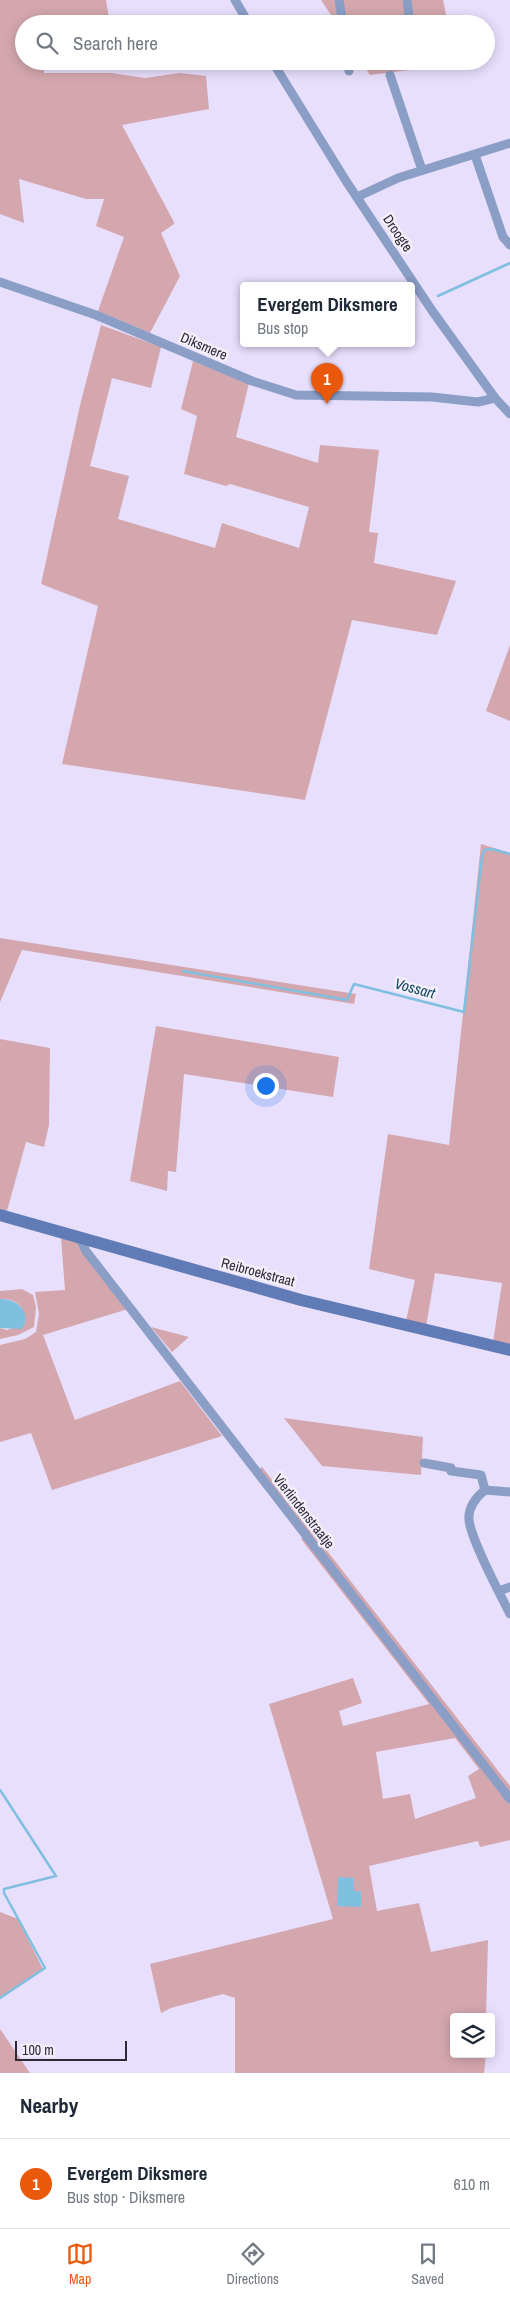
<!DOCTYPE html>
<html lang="en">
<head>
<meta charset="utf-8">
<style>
  :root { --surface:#fff; --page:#f2f2f3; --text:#1f2937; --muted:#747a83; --line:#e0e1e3; --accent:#ea580c }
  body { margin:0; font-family:"Archivo Narrow",sans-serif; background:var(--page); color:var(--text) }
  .controls { position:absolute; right:15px; bottom:15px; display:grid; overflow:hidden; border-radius:5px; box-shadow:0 2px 12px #0003 }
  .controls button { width:45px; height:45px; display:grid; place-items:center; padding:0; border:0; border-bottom:1px solid var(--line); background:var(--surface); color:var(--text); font:25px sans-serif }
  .scale { position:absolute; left:15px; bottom:12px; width:112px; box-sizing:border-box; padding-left:5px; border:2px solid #2c2934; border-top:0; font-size:14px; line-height:18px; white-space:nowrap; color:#2c2934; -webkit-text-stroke:4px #f3effb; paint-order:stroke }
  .you { position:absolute; left:265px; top:1085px; width:18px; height:18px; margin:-12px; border:4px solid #fff; border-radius:50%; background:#1a73e8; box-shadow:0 0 0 8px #1a73e833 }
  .badge { display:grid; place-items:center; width:32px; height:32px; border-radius:50%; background:var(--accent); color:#fff; font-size:16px; font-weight:700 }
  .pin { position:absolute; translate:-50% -41px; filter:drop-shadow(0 1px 2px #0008) }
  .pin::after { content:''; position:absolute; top:26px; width:18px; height:15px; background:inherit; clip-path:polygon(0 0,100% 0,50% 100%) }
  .popup { position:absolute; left:240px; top:282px; width:175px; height:65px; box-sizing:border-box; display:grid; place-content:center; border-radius:5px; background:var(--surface); filter:drop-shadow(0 1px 4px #0005); font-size:16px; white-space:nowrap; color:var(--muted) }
  .popup b { font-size:19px; color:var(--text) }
  .popup::after { content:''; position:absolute; left:50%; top:100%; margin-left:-10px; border:10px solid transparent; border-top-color:var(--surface) }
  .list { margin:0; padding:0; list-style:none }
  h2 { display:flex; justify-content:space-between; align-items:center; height:65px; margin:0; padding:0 20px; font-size:21px }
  h2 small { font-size:16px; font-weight:400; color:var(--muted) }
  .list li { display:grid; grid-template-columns:32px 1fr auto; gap:15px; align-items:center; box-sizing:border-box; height:90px; padding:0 20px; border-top:1px solid var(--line) }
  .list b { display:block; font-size:19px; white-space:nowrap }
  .list p { margin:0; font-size:16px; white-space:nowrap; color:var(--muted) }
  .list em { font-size:16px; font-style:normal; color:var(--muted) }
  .icon { flex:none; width:28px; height:28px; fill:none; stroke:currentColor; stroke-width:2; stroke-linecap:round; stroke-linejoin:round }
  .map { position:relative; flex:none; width:510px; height:2073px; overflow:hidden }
  .search { position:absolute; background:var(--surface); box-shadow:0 2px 12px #0003; left:15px; right:15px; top:15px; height:55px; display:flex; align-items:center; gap:12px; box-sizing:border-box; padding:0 18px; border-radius:28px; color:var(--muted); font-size:19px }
  .sheet { height:155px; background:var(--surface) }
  nav { display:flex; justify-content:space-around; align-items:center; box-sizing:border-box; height:70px; border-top:1px solid var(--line); background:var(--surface); font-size:14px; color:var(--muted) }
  nav a { display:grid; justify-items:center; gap:2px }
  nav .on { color:var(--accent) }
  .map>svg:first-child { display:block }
  .green { fill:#d4a7ae; fill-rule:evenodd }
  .water { fill:#7fbfe0 }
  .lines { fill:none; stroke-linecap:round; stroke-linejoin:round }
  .stream { stroke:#7fbfe0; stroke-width:2.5 }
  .street { stroke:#8b9ec6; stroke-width:9 }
  .secondary { stroke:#607bb5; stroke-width:12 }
  .labels { text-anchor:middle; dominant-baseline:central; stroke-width:5; stroke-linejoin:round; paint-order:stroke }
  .street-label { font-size:14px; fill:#2c2934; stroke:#f3effb }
  .water-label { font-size:15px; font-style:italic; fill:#14495f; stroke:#f3effb }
</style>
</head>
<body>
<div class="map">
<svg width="510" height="2073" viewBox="0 0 510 2073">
  <rect width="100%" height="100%" fill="#e8dffd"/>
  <g class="green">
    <polygon points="0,0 106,0 110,24 24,24 24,61 44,61 44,73 111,73 145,78 180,73 206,76 209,109 122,125 174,222 174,224 161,233 180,276 150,333 98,311 124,237 96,226 104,199 86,199 19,179 24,223 0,214"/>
    <polygon points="321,0 443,0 448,24 337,24"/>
    <polygon points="361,61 457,61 457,64 370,75"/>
    <polygon points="101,325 161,347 151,388 112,378 90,466 129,476 118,519 215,548 222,523 299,548 309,507 230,484 226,486 184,474 197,416 181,409 193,361 249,383 236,437 318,463 320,445 379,450 369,532 378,533 374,563 456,581 437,635 352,620 305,800 62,764 98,606 41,584 81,401"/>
    <polygon points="510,645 510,721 486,711"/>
    <polygon points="481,844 510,853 510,1345 493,1342 502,1283 435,1273 426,1327 406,1321 415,1280 369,1269 388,1134 449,1145"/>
    <polygon points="0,938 356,994 354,1004 22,950 0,1002"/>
    <polygon points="156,1026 339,1057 333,1097 184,1074 176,1172 168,1171 167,1191 130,1181"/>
    <polygon points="0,1039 50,1048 49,1125 44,1147 26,1142 7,1211 0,1209"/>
    <polygon points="61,1237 76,1241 128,1309 43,1335 75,1420 180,1381 222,1436 52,1490 31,1433 0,1442 0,1345 25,1339 36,1332 39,1314 35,1292 65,1290"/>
    <path d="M22,1289l11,6 3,12 -2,20 -16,8 -18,4v-11l7,2 18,-7c1,-16 -9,-25 -25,-24v-8z"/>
    <polygon points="151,1327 189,1337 172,1352"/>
    <polygon points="284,1418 423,1437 421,1475 322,1466"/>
    <path d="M262,1467l248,319v54l-30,7 -2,-6 -109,25 8,45 42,-8 12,49 57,-12 -2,77h-32v37h32l-2,19h-249v-75l-12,-4 -52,14 -10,5 -11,-49 183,-45 -64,-215 84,-26 9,25 -23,8 4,15 86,-22 -128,-165 7,-6 -50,-63zM455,1738l24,31 -11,7 8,22 -61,21 -5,-25 -27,5 -7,-47z"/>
    <polygon points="0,1912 18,1919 43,1969 0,1999"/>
    <polygon points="0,2029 30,2073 0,2073"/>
  </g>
  <g class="water">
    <path d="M0,1299c17,-1 33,14 22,30l-22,-1z"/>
    <polygon points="338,1877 354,1878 354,1891 361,1891 361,1907 337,1906"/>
  </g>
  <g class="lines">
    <g class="stream">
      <polyline points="438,296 510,263"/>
      <polyline points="183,971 347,1000 354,984 464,1012 482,857 484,850 492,849 510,854"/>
      <polyline points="0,1790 56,1876 4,1889 4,1893 45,1968 0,1998"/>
    </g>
    <g class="street">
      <polyline points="235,0 249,24"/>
      <polyline points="339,0 343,24"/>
      <polyline points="407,0 410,24"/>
      <polyline points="272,61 346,181 433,312 495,398 510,414"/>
      <polyline points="348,61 349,71"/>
      <polyline points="415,61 415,62"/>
      <polyline points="390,75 422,170"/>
      <polyline points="475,155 503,237 510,245"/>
      <polyline points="357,197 398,178 510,143"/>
      <polyline points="0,282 96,315 252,381 296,395 432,397 478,402 495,398"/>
      <polyline points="79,1237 86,1251 510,1799"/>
      <polyline points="424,1463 451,1468 451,1471 481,1475 485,1490"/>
      <path d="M510,1492l-25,-2c-10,8 -17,17 -16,30 2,20 31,74 41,94"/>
      <polyline points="499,1591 510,1587"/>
    </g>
    <polyline class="secondary" points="0,1215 301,1300 510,1350"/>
  </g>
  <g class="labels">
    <g class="street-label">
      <text transform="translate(398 233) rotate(56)">Droogte</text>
      <text transform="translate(204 346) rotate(23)">Diksmere</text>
      <text transform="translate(258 1272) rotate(15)">Reibroekstraat</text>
      <text transform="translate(304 1511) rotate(52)">Vierlindenstraatje</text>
    </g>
    <g class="water-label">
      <text transform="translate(415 988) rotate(15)">Vossart</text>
    </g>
  </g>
</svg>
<div class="controls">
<button><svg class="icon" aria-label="layers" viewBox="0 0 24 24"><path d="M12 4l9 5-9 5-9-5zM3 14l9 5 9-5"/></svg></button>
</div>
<div class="scale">100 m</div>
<div class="you"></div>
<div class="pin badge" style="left:327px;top:404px">1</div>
<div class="popup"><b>Evergem Diksmere</b>Bus stop</div>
<div class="search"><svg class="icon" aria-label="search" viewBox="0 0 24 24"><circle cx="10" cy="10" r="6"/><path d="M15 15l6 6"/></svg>Search here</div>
</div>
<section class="sheet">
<h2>Nearby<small></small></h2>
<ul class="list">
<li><span class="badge">1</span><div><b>Evergem Diksmere</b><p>Bus stop · Diksmere</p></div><em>610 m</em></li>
</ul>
</section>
<nav>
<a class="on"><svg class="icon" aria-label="map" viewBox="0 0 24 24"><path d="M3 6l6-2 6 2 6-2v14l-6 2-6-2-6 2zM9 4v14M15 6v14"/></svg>Map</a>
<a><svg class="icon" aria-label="directions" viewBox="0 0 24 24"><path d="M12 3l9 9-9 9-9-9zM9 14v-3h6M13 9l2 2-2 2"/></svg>Directions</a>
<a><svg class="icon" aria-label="saved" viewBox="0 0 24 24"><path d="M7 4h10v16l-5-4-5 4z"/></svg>Saved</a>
</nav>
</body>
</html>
